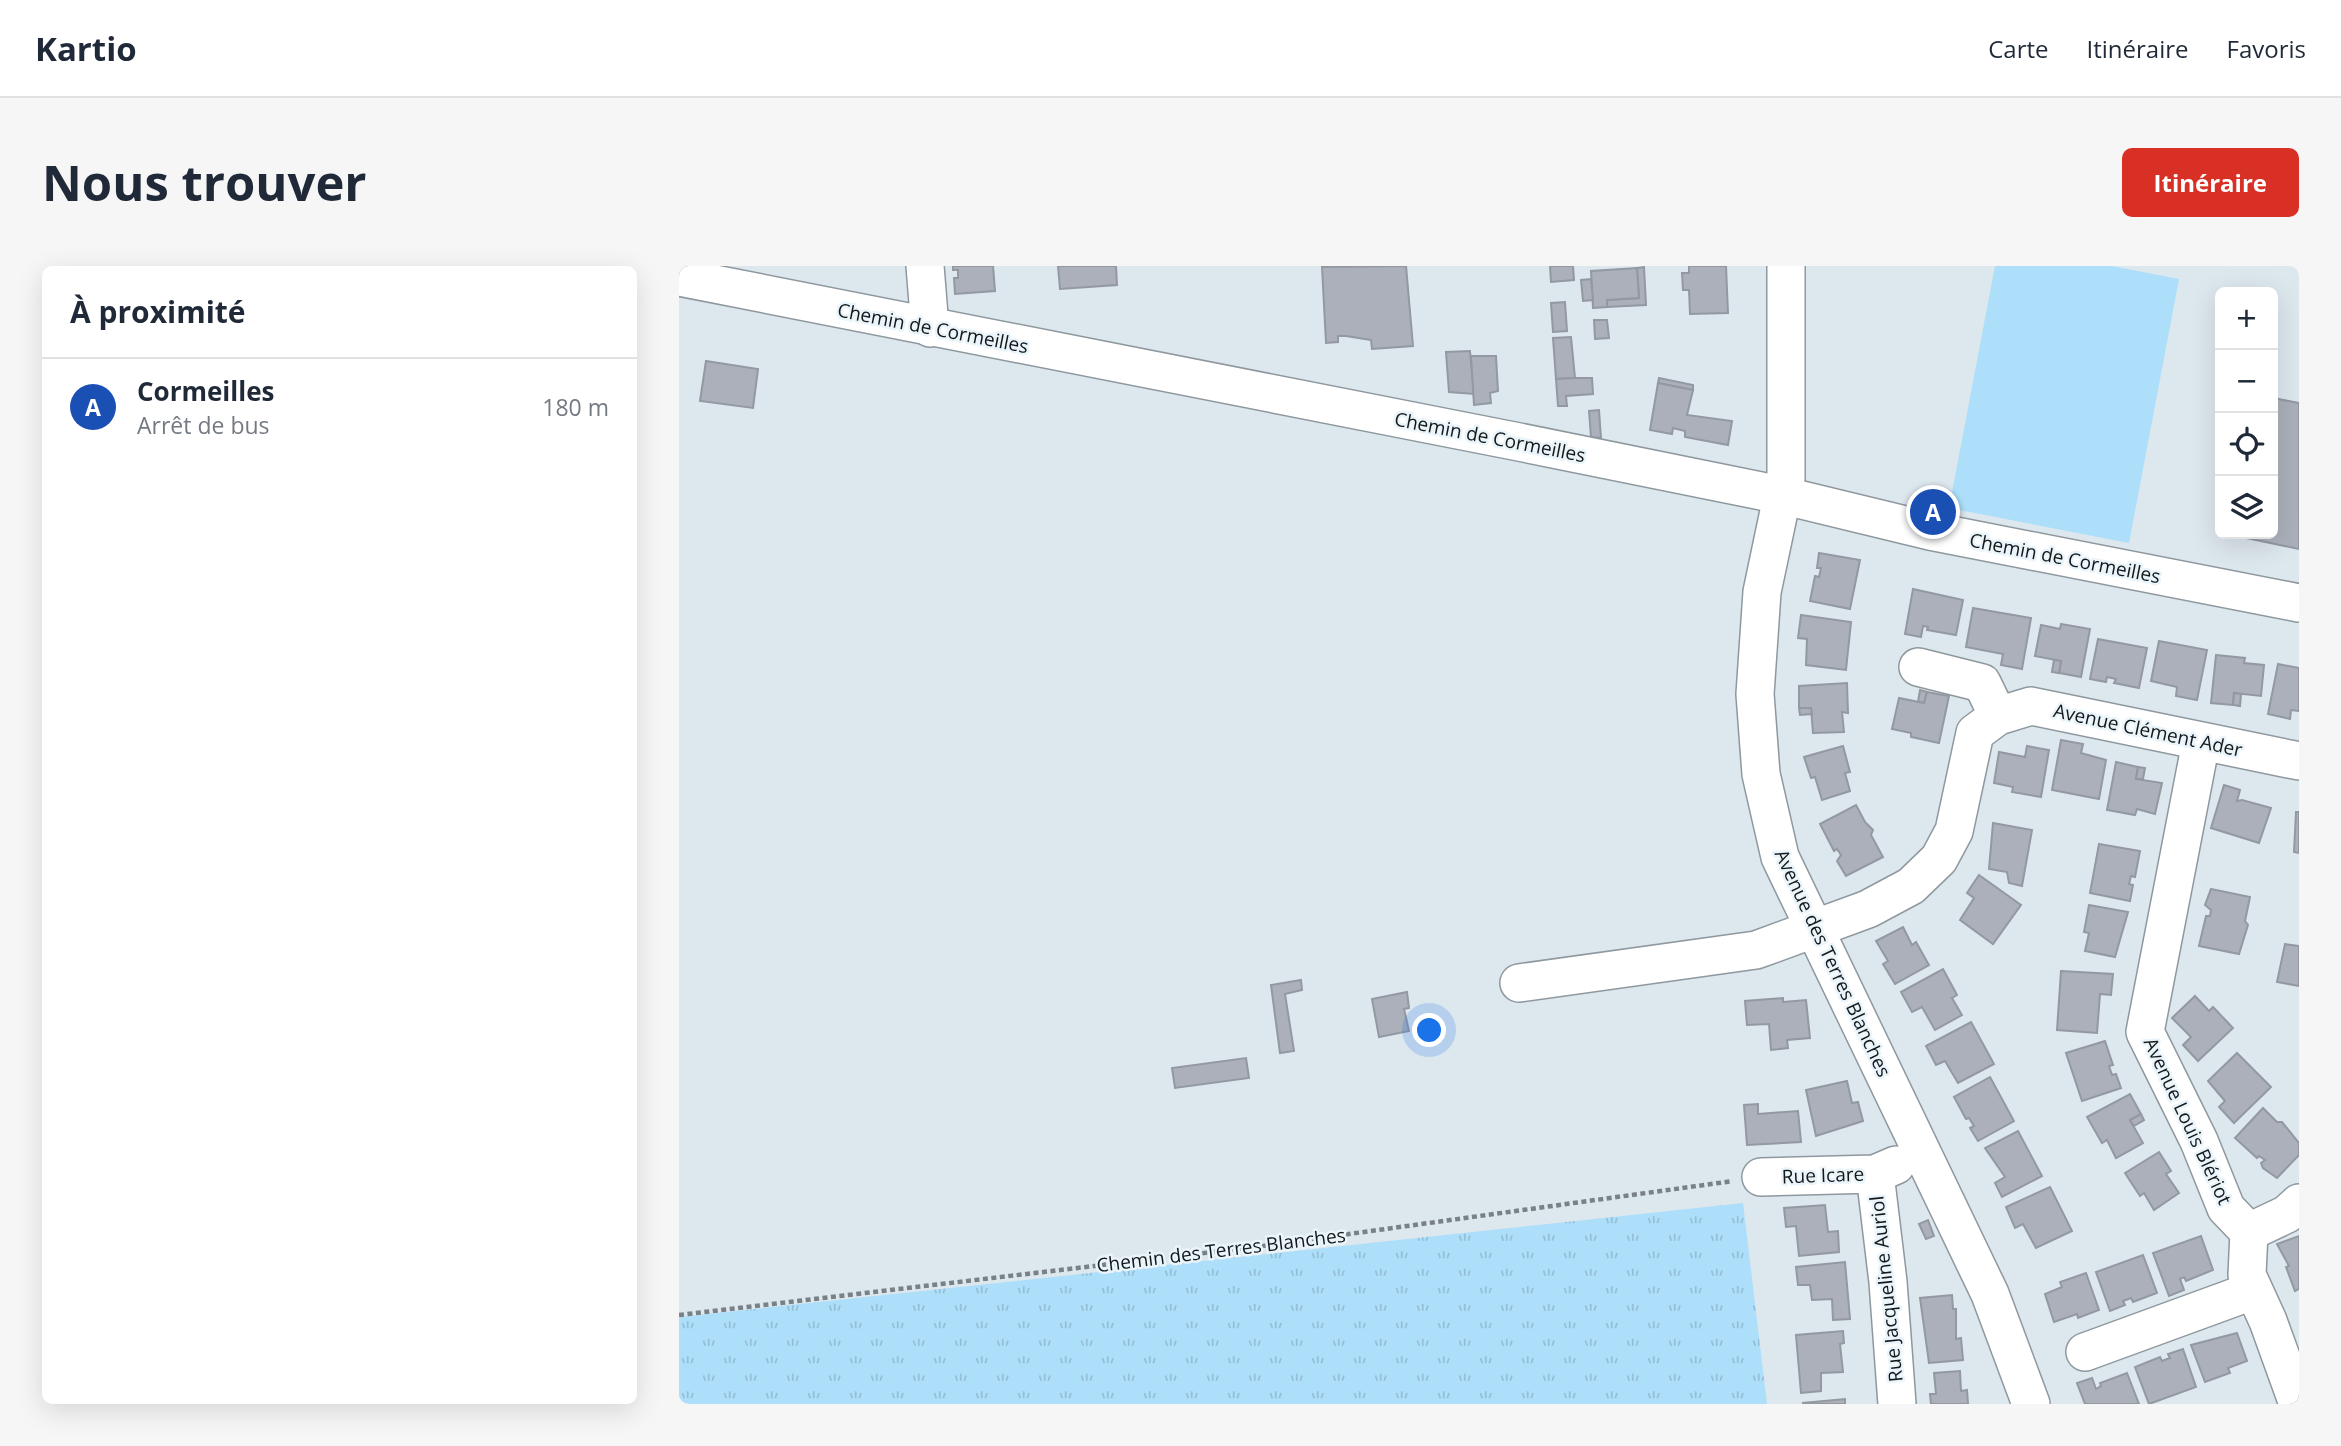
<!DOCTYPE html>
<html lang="fr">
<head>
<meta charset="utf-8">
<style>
  :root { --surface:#fff; --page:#f6f6f7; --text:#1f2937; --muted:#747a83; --line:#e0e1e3; --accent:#d93025 }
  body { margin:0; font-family:"Open Sans",sans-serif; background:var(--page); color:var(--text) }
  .controls { position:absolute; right:21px; top:21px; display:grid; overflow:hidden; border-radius:10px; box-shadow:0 7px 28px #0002 }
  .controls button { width:63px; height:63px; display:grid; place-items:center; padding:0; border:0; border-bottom:2px solid var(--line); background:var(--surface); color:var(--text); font:35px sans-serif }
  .you { position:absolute; left:751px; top:765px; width:24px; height:24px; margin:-18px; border:5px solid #fff; border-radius:50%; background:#1a73e8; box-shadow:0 0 0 10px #1a73e833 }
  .badge { display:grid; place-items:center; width:46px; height:46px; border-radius:50%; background:var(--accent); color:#fff; font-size:23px; font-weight:700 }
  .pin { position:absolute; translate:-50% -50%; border:4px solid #fff; box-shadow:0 2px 7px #0006 }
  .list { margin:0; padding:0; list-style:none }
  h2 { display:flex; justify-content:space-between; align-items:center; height:91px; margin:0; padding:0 28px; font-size:30px }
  h2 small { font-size:23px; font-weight:400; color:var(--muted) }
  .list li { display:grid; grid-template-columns:46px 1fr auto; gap:21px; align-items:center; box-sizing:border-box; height:98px; padding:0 28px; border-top:2px solid var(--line) }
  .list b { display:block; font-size:26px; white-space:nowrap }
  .list p { margin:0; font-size:23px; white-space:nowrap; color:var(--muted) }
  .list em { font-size:23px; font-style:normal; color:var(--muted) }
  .icon { flex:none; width:38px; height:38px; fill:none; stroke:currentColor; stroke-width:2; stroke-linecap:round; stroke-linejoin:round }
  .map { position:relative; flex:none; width:1620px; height:1138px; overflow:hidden; border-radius:10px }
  header { display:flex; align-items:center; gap:42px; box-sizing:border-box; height:98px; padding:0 35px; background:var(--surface); border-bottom:2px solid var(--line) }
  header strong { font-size:33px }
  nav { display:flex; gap:38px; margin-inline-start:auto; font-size:24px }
  .intro { display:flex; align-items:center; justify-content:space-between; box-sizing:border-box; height:168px; padding:0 42px }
  h1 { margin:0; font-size:49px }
  .button { padding:18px 32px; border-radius:10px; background:var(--accent); color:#fff; font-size:24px; font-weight:700 }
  main { display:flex; gap:42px; padding:0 42px }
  aside { flex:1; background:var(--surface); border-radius:10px; box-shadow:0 7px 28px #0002 }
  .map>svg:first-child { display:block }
  .grass { fill:url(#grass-tufts) }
  .garden { fill:#addffb }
  .building { fill:#abb0ba; stroke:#9398a1; stroke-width:2 }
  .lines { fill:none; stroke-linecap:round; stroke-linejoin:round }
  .minor-casing { stroke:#8e989e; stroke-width:40 }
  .path { stroke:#7a8186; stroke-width:4.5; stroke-dasharray:5 3.5; stroke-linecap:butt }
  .minor { stroke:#fff; stroke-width:37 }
  .labels { text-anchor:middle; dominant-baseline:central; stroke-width:5; stroke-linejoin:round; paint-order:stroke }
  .street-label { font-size:19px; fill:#14181a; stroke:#eaf5fb }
</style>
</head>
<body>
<header>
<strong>Kartio</strong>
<nav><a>Carte</a><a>Itinéraire</a><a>Favoris</a></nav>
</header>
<div class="intro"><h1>Nous trouver</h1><a class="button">Itinéraire</a></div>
<main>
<aside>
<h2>À proximité<small></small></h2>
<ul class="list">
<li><span class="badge" style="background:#1a4fb4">A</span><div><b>Cormeilles</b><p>Arrêt de bus</p></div><em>180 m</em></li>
</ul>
</aside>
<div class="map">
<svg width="1620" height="1138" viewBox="0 0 1620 1138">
  <defs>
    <pattern id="grass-tufts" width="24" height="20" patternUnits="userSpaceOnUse" patternTransform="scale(1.75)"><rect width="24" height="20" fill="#addffb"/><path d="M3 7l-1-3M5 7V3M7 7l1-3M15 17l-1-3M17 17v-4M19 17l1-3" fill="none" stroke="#94bfd7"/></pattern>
  </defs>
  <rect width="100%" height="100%" fill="#dde7ee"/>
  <polygon class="grass" points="1064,937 1088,1138 0,1138 0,1051"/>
  <polygon class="garden" points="1316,0 1433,0 1500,13 1450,277 1270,242"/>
  <g class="building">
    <polygon points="274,0 314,0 316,25 276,28 275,12 279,12 279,4 274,4"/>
    <polygon points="379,0 437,0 438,19 381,23"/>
    <polygon points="727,0 734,80 693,83 692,74 667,70 659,70 659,76 647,77 643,1"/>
    <polygon points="871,0 894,0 895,14 872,16"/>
    <polygon points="1010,0 1047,0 1049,47 1011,48 1010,24 1004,24 1003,7 1010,7"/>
    <polygon points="965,1 967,39 928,41 928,34 960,32 958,2"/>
    <polygon points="958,2 960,32 928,34 928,41 914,42 912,5"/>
    <polygon points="912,13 914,34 904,35 902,14"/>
    <polygon points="886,36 888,65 874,66 872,37"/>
    <polygon points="915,54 928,54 930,72 916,73"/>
    <polygon points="892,71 896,112 877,113 874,72"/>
    <polygon points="791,85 795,128 770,126 767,86"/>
    <polygon points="792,90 817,90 819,125 811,127 812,137 795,139"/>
    <polygon points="27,95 79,103 74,142 21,135"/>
    <polygon points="896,112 913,112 914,128 887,130 888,140 879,140 877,113"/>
    <polygon points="980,112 1014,119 1014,124 979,117"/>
    <polygon points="979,117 1014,124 1008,149 1053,155 1049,179 1006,171 1006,165 994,162 993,168 971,164"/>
    <polygon points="1594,132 1620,137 1620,283 1553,269 1594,268"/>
    <polygon points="920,144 922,172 912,171 910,145"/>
    <polygon points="1140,287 1181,294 1171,343 1131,335 1136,310 1140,311 1142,302 1138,302"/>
    <polygon points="1234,323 1284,334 1277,369 1248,364 1249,361 1244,360 1242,371 1226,368"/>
    <polygon points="1294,342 1352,352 1343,403 1322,399 1324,388 1287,381"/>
    <polygon points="1122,349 1172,356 1167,404 1127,399 1128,373 1119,372"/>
    <polygon points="1382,358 1411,363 1402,411 1380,407 1382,395 1356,390 1362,359 1381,363"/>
    <polygon points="1419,373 1468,382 1460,422 1435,417 1437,413 1428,411 1427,416 1411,413"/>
    <polygon points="1480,375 1528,384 1518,434 1497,430 1498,421 1472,415"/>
    <polygon points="1537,389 1566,392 1565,397 1585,399 1582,430 1555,427 1554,439 1532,437"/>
    <polygon points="1375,394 1382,395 1380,407 1373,406"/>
    <polygon points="1599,398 1620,402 1620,445 1612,444 1611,453 1589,448"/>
    <polygon points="1168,417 1169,447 1163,446 1165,466 1134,467 1132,442 1120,442 1120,420"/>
    <polygon points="1241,424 1248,426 1245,437 1239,436"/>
    <polygon points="1248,426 1270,430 1260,477 1232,471 1232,467 1213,463 1220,432 1245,437"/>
    <polygon points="1555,427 1562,428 1561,440 1554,439"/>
    <polygon points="1120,442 1132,442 1133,448 1121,449"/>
    <polygon points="1382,474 1404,478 1402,487 1427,494 1420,533 1373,524"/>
    <polygon points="1164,480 1171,506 1166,507 1171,525 1143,534 1136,511 1132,512 1125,491"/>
    <polygon points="1348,480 1370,484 1362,531 1333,526 1334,521 1315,517 1320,486 1346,491"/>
    <polygon points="1437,496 1459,501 1457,513 1483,517 1476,548 1458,543 1456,549 1428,544"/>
    <polygon points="1459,501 1466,502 1464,513 1457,513"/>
    <polygon points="1545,519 1561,524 1558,535 1563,534 1592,542 1580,577 1532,562"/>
    <polygon points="1177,539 1186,556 1194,564 1192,569 1204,591 1167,610 1158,595 1162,589 1158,583 1155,585 1141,558"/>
    <polygon points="1617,546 1620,546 1620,587 1615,586"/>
    <polygon points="1314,557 1353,564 1343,620 1330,617 1328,606 1310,603"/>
    <polygon points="1420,578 1461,585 1456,611 1452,610 1450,618 1454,619 1451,635 1411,627"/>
    <polygon points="1300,609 1342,639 1314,678 1281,654 1295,632 1288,627"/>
    <polygon points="1532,623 1571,631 1566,655 1569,659 1560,688 1520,680 1527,650 1531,650 1532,644 1526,639"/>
    <polygon points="1410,639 1449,646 1436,691 1406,685 1410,667 1405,666"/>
    <polygon points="1224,661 1233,679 1237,676 1250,699 1216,718 1204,698 1209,695 1197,675"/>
    <polygon points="1606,678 1620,680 1620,720 1598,716"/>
    <polygon points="1264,703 1278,729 1273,732 1283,749 1256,764 1243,741 1233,746 1222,726"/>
    <polygon points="1382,705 1434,708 1432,729 1421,728 1418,767 1378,764"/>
    <polygon points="622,714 623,724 606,728 615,785 601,787 592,719"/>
    <polygon points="728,726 730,742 725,743 730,765 700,771 693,733"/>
    <polygon points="1516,730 1530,745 1534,741 1554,762 1519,795 1504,779 1512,771 1493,752"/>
    <polygon points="1104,732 1104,736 1127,734 1131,772 1108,774 1109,782 1092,784 1090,758 1068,759 1066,735"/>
    <polygon points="1292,756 1315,798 1279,817 1266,795 1257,799 1247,780"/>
    <polygon points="1426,775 1434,799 1430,800 1433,809 1437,808 1442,822 1403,835 1387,787"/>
    <polygon points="1558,787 1592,821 1555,857 1540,841 1546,835 1529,815"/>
    <polygon points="567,792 570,812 496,822 493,802"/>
    <polygon points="1311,811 1335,855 1299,875 1291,862 1295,860 1290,852 1287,853 1275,831"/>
    <polygon points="1168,815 1173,837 1179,836 1184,855 1137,870 1127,824"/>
    <polygon points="1451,828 1462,848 1451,854 1464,877 1437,892 1428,874 1423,877 1408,851"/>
    <polygon points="1079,838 1079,848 1119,845 1122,876 1068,879 1065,839"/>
    <polygon points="1584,842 1598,856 1603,856 1620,877 1620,889 1598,912 1584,902 1582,897 1586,894 1580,890 1578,892 1556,872"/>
    <polygon points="1462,848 1465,854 1455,860 1451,854"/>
    <polygon points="1339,865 1363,910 1323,931 1316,917 1326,911 1306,882"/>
    <polygon points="1480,886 1492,905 1487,908 1500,927 1475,944 1465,927 1461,930 1446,907"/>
    <polygon points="1371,921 1393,965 1357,982 1344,958 1336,962 1327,941"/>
    <polygon points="1146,939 1149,966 1159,965 1160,986 1120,990 1117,960 1107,961 1105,942"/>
    <polygon points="1249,954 1255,970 1247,973 1240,958"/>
    <polygon points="1522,970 1534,1004 1507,1015 1505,1011 1501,1013 1505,1024 1490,1030 1474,987"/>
    <polygon points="1620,970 1620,1023 1616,1025 1607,1001 1610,1000 1598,978"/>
    <polygon points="1464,989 1478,1027 1454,1036 1452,1032 1444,1035 1446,1039 1431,1045 1417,1006"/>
    <polygon points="1166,996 1171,1053 1154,1054 1153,1033 1133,1034 1131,1019 1119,1019 1117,1001"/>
    <polygon points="1407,1007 1420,1044 1399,1052 1398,1048 1375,1056 1366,1028 1383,1021 1381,1016"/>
    <polygon points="1273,1029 1274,1043 1277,1043 1277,1073 1282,1072 1284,1094 1250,1097 1241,1032"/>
    <polygon points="1164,1065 1165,1077 1161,1078 1164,1106 1142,1107 1142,1125 1122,1127 1117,1069"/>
    <polygon points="1558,1067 1568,1095 1549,1102 1551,1107 1526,1116 1512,1079"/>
    <polygon points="1504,1083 1517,1121 1470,1138 1456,1101 1481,1091 1483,1095 1491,1092 1489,1088"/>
    <polygon points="1281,1105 1282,1125 1288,1124 1289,1138 1252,1138 1251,1128 1257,1128 1255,1107"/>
    <polygon points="1448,1107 1460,1138 1406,1138 1398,1117 1413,1112 1417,1123 1422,1120 1421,1117"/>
    <polygon points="1166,1133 1166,1138 1124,1138 1124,1137"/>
  </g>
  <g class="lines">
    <g class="minor-casing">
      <g id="minor">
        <polyline points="246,0 251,62"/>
        <polyline points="1107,0 1107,212 1083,326 1076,428 1082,508 1101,591 1311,1028 1352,1138"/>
        <polyline points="0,11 840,176 1102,229 1251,265 1620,337"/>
        <polyline points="1239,401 1303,417 1319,450"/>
        <polyline points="1522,476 1466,766 1520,875 1547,942 1570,966 1568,1009 1589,1055 1619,1138"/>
        <polyline points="840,717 1077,684 1189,643 1232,620 1260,593 1275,565 1296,467 1319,450 1352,440 1620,495"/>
        <polyline points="1196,908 1209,1016 1218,1138"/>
        <polyline points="1082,911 1196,908 1217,899"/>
        <polyline points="1570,966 1608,948 1620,937"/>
        <polyline points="1406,1086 1573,1025"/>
      </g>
    </g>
    <polyline class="path" points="0,1049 576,981 1054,915"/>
    <use href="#minor" class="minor"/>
  </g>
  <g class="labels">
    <g class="street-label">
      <text transform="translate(254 62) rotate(11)">Chemin de Cormeilles</text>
      <text transform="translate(811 171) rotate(11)">Chemin de Cormeilles</text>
      <text transform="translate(1386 292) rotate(11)">Chemin de Cormeilles</text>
      <text transform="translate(1469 464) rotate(12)">Avenue Clément Ader</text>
      <text transform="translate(1154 697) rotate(65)">Avenue des Terres Blanches</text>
      <text transform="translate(1509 855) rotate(65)">Avenue Louis Blériot</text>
      <text transform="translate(1144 909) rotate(-2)">Rue Icare</text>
      <text transform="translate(542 984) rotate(-7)">Chemin des Terres Blanches</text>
      <text transform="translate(1207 1023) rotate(-96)">Rue Jacqueline Auriol</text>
    </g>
  </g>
</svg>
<div class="controls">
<button>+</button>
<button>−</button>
<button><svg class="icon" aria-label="locate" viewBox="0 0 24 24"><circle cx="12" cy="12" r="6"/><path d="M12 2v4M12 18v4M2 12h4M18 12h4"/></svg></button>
<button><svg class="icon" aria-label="layers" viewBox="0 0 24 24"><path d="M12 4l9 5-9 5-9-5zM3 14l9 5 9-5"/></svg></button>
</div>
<div class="you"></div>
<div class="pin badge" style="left:1254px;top:246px;background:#1a4fb4">A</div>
</div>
</main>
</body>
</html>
